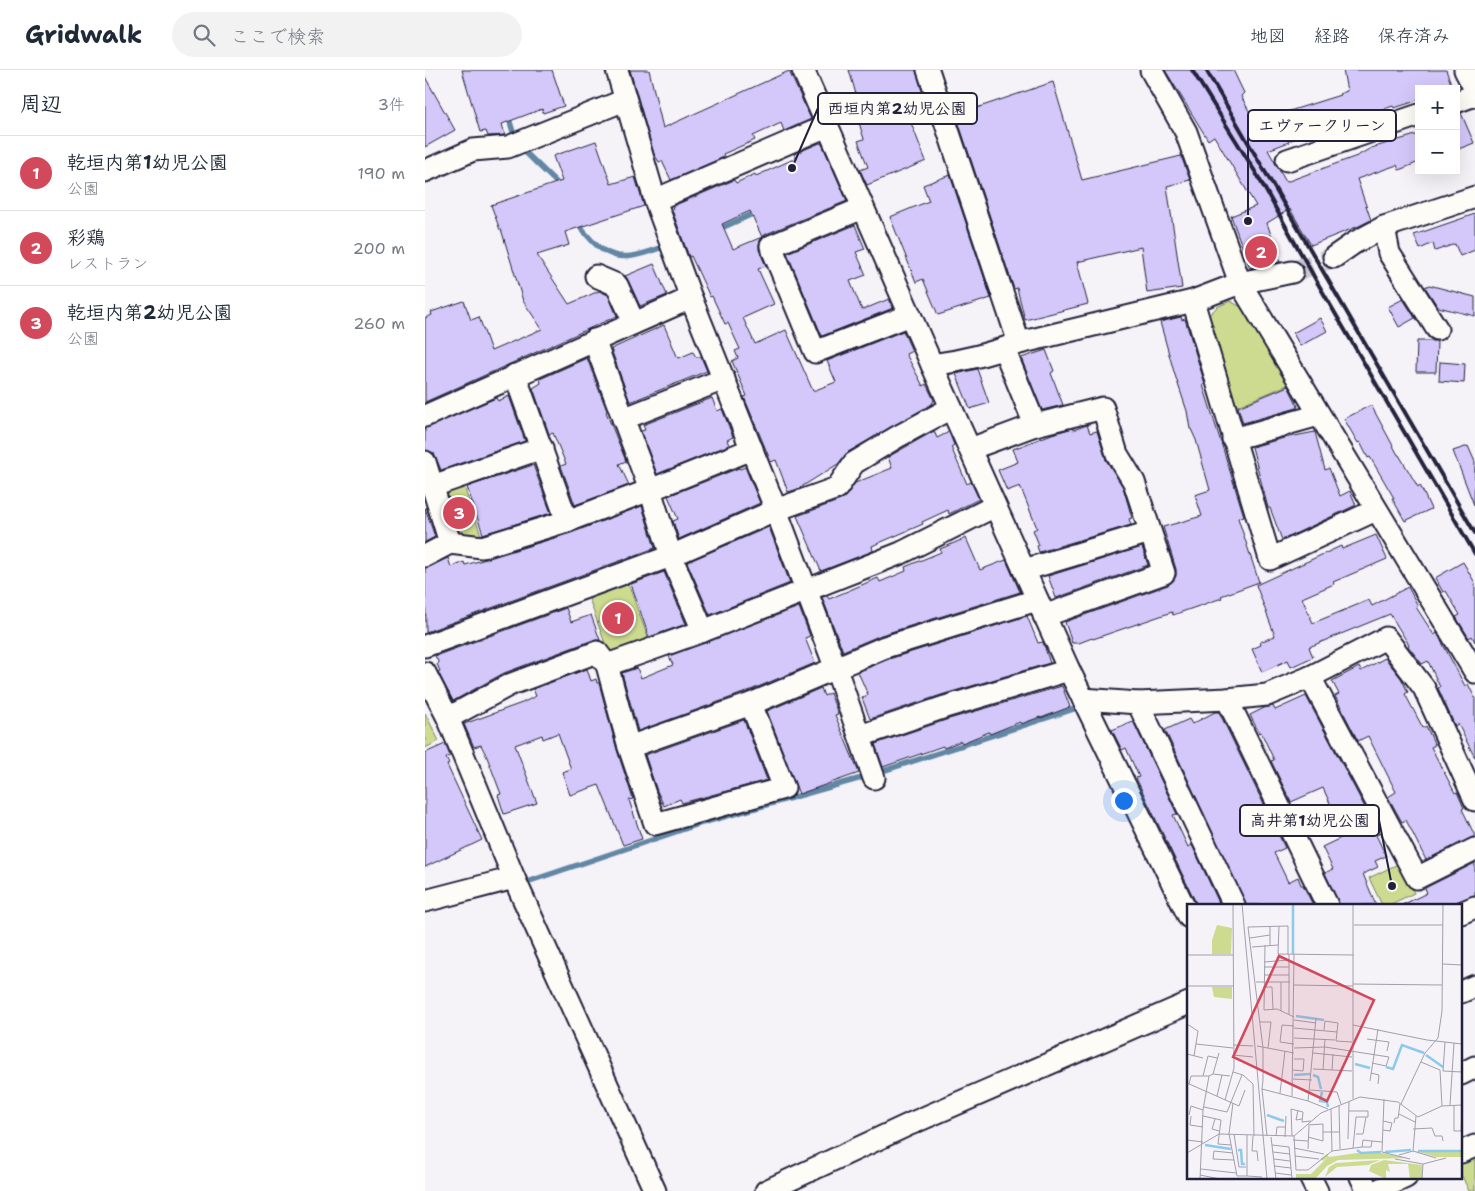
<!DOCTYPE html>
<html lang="ja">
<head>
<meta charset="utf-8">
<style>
  :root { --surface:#fff; --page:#f2f2f3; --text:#1f2937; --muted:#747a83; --line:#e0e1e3; --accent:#d1495b }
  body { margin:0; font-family:"Shantell Sans","Klee One",sans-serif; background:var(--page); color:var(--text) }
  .controls { position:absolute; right:15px; top:15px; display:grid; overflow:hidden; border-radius:0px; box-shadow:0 5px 20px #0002 }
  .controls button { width:45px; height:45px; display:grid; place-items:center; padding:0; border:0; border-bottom:1px solid var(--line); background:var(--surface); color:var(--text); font:25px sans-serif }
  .you { position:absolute; left:698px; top:730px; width:18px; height:18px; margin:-12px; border:4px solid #fff; border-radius:50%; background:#1a73e8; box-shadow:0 0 0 8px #1a73e833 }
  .badge { display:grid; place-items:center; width:32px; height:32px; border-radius:50%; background:var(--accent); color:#fff; font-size:16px; font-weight:700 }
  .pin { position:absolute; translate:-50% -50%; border:2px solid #fff; box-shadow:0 1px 5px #0006 }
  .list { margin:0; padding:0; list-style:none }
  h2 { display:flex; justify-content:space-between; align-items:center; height:65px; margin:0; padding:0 20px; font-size:21px }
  h2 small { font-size:16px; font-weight:400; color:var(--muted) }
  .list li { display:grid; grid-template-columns:32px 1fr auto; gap:15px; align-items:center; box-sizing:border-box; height:75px; padding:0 20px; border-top:1px solid var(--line) }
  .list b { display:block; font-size:19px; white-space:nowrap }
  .list p { margin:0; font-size:16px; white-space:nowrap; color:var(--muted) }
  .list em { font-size:16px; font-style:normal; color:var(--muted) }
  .icon { flex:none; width:28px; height:28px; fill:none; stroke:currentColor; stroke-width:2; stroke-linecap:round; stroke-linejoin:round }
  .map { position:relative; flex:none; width:1050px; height:1121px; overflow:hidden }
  header { display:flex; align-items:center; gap:30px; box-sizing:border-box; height:70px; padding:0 25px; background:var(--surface); border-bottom:1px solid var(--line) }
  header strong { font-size:24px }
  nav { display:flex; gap:28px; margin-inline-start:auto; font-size:18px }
  .search { width:350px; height:45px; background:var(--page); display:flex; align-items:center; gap:12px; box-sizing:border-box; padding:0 18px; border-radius:28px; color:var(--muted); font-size:19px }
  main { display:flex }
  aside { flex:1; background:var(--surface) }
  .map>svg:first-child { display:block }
  .green { fill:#ccdb8f; stroke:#777e65 }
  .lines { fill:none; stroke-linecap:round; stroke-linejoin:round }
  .stream { stroke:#6287a5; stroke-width:5.5 }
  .building { fill:#d4c8fa; stroke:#22223b; fill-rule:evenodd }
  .minor-tunnel { stroke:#cbc8d2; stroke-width:21; stroke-dasharray:21 11; stroke-linecap:butt }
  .minor-casing { stroke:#22223b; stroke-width:25 }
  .minor { stroke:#fdfcf7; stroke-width:21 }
  .rail { stroke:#22223b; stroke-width:4 }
  .inset-river { fill:none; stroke:#8ccaec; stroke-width:2.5 }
  .inset-road { fill:none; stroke:#a19fac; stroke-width:1 }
  .view { fill:#d1495b; fill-opacity:0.15; stroke:#d1495b; stroke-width:2.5 }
  .inset-edge { fill:none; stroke:#22223b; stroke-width:2.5 }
  .leader { fill:none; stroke:#22223b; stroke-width:2 }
  .callout-dot { fill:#22223b; stroke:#fdfcf7; stroke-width:2 }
  .callout { fill:#fdfcf7; stroke:#22223b; stroke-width:2 }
  .callout-label { font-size:16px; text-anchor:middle; font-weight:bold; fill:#22223b }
</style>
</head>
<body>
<header>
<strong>Gridwalk</strong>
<div class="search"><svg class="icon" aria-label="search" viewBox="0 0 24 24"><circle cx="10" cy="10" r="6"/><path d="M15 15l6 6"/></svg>ここで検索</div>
<nav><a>地図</a><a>経路</a><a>保存済み</a></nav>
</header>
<main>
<aside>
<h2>周辺<small>3件</small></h2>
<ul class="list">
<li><span class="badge">1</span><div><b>乾垣内第1幼児公園</b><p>公園</p></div><em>190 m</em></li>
<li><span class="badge">2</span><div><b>彩鶏</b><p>レストラン</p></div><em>200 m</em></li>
<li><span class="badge">3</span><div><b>乾垣内第2幼児公園</b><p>公園</p></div><em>260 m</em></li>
</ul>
</aside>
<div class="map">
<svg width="1050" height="1121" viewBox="0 0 1050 1121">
  <rect width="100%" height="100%" fill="#f5f2f8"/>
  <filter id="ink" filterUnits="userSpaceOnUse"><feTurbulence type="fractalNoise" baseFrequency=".02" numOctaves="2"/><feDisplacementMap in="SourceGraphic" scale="10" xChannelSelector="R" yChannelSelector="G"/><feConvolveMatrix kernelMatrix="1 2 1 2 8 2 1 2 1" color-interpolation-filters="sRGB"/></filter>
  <g filter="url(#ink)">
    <g class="green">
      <polygon points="805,231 818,238 865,314 810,337 784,245 792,237"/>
      <polygon points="37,411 58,471 29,466 12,419"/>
      <polygon points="201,508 225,573 191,585 182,579 162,523"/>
      <polygon points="0,643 14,671 0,678"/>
      <polygon points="975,793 989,823 964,835 957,835 944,808"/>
      <polygon points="1050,1084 1050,1121 1044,1121 1036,1104 1036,1090"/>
    </g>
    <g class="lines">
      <g class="stream">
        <polyline points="83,45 88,62"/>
        <polyline points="95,77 133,114 135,119"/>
        <path d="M151,152c7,8 18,23 27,28 19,13 40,4 60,-3"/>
        <polyline points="292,160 332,142"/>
        <polyline points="96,814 277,753 433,709 649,639"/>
      </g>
    </g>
    <g class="building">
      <polygon points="37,0 127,0 139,36 118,43 117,39 77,54 80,65 63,66 61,61 55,62"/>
      <polygon points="205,0 224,0 238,58 364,1 386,49 359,61 356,53 328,66 330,70 298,84 299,87 246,110 237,91 234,92 229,84"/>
      <polygon points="424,0 491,0 499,28 479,35 501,91 442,115 435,100 443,97 433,71 439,69 428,33 433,31"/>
      <polygon points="740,0 808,0 819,23 816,26 832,56 856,47 855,44 915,25 914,24 922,21 918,0 1021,0 1028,19 994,19 994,29 985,33 969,38 968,36 863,71 864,72 843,80 861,112 932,86 946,78 994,64 994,92 974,100 972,95 932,109 946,150 934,156 886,175 865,139 842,153 855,192 825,198 806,146 831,136 789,66 783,70"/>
      <polygon points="0,7 30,60 0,77"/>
      <polygon points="628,12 657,110 756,86 765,110 742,116 757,218 722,223 716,177 652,192 663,234 600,250 592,218 589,219 531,45"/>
      <polygon points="1036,43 1049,73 1031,80 1031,44"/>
      <polygon points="171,71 186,114 210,107 219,136 140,162 144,175 112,185 144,234 174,221 183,225 192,246 0,332 0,248 7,245 6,242 39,231 46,250 54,247 66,281 117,259 98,231 76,159 75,160 66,135 137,111 128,86"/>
      <path d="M395,73l2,1 25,57 -81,33 -5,4 -2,6v6l7,16 -8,3 16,35 -31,14 12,26 31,-14 27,61 23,-9 -9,-21 76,-30 9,20 -6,3 17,32 3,-2 8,16 -2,4 -84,48 -10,12 -40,25 -10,3 -12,-32 -5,2 -27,-65 3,-1 -15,-35 6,-3 -3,-7 5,-2 -12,-26 -3,1 -13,-28 -2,1 -19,-41 -2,1 -17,-47 1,-4 61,-26 2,3 19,-9 1,2 40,-18 -2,-4zM325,141l12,26 -29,12 -11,-25z"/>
      <polygon points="525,105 566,228 513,245 498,209 491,212 465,147 504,131 498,115"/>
      <polygon points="1050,144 1050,180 1035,186 1030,174 1010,181 1008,173 995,179 989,165"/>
      <polygon points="430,155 440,179 431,182 441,205 425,211 437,240 464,229 468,238 397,266 362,183"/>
      <polygon points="229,194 242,225 215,236 203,210 200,206"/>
      <polygon points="1004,215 1050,227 1050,246 1013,237 1000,217"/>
      <polygon points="978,229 990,248 974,257 963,237"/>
      <polygon points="756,247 757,250 760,249 780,314 778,315 819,446 813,448 834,512 796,526 797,528 748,545 747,542 668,569 667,568 654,573 647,573 640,552 743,515 748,511 751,506 751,499 738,457 777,446 770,425 785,420 771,370 766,359 765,359 762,341 749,302 735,252"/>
      <polygon points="895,248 902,261 875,276 868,263"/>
      <polygon points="239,255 252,286 254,288 268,282 271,287 276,287 282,301 205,332 186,279"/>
      <polygon points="992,271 1012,271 1011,302 991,302"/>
      <polygon points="621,280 629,301 626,303 638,335 617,340 596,288"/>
      <polygon points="162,288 182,341 181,342 201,391 194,394 204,415 150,435 136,396 141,394 128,363 124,364 108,318 116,313 115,309"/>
      <polygon points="1015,292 1040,294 1039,313 1014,311"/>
      <polygon points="552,299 564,333 545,339 531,304"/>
      <polygon points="863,316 873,336 872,338 818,353 813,337"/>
      <polygon points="84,326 100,371 16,400 9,383 0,380 0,358 71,328 73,331"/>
      <polygon points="287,328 292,341 297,339 308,367 302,370 304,375 232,404 216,361 220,360 218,355"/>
      <polygon points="946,335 973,385 974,385 993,417 995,415 1006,439 980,451 967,428 969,428 945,387 943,388 935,372 933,373 919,349"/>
      <polygon points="662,355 665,363 672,361 681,390 698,417 707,448 704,449 706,455 614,482 612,476 614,475 608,460 612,458 595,416 582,421 573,400 593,392 588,379 627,364 648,358 648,360"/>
      <polygon points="509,361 512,368 524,362 529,375 526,377 542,414 546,412 554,429 524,444 523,440 497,452 498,454 447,476 448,481 396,501 372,446 416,430 422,425 430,413 467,398 463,387"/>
      <polygon points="890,362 900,400 904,398 915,426 925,421 931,435 857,470 845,438 843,438 827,377 859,368"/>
      <polygon points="1043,376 1050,392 1049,435 1028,381"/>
      <polygon points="108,395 126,443 58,464 42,417"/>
      <polygon points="320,397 335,433 254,469 248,451 253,449 243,426 314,398 315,399"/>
      <polygon points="217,436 230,478 1,562 0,498 23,488 26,497 39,492 40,495 61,489 146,463"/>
      <polygon points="0,438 10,467 0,472"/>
      <polygon points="344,457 365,513 285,545 262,492"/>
      <polygon points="951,465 962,489 908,512 909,514 877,528 888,553 944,530 947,536 983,517 993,536 991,537 1009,565 1012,563 1040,616 1043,614 1050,628 1050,688 1033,654 1030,656 1013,618 1015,617 1003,591 997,594 983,576 984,575 965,544 884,577 888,587 866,597 863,590 837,602 827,579 836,575 835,572 850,566 831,515 916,476 917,479"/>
      <polygon points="541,468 555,500 581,490 595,522 456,565 418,581 397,527 402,526 404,529 453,508 455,512 481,501 480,497 516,482 515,479"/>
      <polygon points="717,477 723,495 631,528 623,506"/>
      <polygon points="1038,492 1050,513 1050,572 1047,566 1044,568 1031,547 1035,545 1021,521 1018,522 1010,508"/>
      <polygon points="239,502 261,554 224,567 206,514"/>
      <polygon points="374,537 385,566 380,568 390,593 321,622 213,661 197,603 212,598 216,608 248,595 244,586"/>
      <polygon points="141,538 146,552 166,545 175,570 168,570 79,603 28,631 13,602 15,601 12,594 14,593 10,586"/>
      <polygon points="602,546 613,573 618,572 625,593 516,625 445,649 437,628 443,625 433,602 464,589"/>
      <polygon points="960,588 976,608 983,622 980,624 998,658 1001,656 1010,675 1006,677 1030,723 1032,722 1039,738 1037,739 1050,766 1001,790 981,750 977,752 963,727 971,722 943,666 933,671 910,626 914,624 907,611 934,597 936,601"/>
      <polygon points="162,599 166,611 171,609 172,613 174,613 192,680 208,729 204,730 217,769 198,775 174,715 145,725 137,702 146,699 133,663 118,669 117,665 90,675 112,733 79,744 73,725 76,724 62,687 56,675 49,677 39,654 97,633 111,626 108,619"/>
      <polygon points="637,616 645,637 616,648 615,647 596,654 595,652 565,664 564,662 537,673 536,671 519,678 518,676 458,697 450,674 524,649"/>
      <polygon points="396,618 399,626 405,623 413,644 410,645 434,703 374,724 342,641"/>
      <polygon points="881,626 954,764 951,765 961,786 950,791 953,797 938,804 951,835 914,835 900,803 908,799 897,777 920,766 898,718 866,732 846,691 849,690 836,662 834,663 825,645 839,638 848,636 850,640"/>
      <polygon points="790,642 794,642 860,778 849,783 863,812 873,807 876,815 878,815 888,835 821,835 740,660 764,649 767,654"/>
      <polygon points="319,650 342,710 257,733 255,729 239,736 232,721 220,685"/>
      <polygon points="708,651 752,744 748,745 763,777 767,775 795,835 772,835 711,708 714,707 701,678 697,680 687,660"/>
      <polygon points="20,674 25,686 21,688 24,694 22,695 57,770 0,797 0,683"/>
      <polygon points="1050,793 1050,825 1031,832 1027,835 977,835 1002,823 1000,818"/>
    </g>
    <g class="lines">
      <polyline class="minor-tunnel" points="867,202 909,187"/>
      <g class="minor-casing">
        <g id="minor">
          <polyline points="192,0 230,130 266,228 351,440 411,599 449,708"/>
          <polyline points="378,0 507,295 644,600 764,847"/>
          <polyline points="503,0 594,273"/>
          <polyline points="726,0 761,62 815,213 1050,602"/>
          <polyline points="1040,0 1050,19"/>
          <polyline points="1031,32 1050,25"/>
          <polyline points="862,90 994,45"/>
          <polyline points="0,101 48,80 83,77 200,30"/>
          <polyline points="230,130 402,56"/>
          <polyline points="438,138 346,176 390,282 485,245"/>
          <polyline points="959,157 964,183 1012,259"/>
          <polyline points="909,187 929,173 959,157 1050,127"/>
          <polyline points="171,206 192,215 209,253"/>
          <polyline points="768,231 845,489 951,440"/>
          <polyline points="169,270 225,420 246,486 278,561"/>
          <polyline points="579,279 610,355"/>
          <path d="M507,295c29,-4 59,-11 87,-22l174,-42 47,-18 52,-11"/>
          <polyline points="90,305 142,451"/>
          <polyline points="0,346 266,228"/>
          <polyline points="198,349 299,309"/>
          <polyline points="808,369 894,345"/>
          <polyline points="545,379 610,355 678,338 692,384 709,412 739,503 619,546"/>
          <polyline points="0,392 25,473"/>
          <polyline points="8,416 117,378"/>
          <polyline points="0,486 25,473 57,477 142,451 225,420 327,379"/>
          <polyline points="599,500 725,462"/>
          <polyline points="0,576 246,486 351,440 412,418 429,393 472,367 526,338"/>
          <polyline points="182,595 278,561 476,483 570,436"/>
          <polyline points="0,603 23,648 89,808 230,1121"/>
          <polyline points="885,607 992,808 1050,779"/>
          <polyline points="658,629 713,633 802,629 842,625 885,607 961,568 999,618 1050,730"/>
          <polyline points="802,629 902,835"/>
          <polyline points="713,633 809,835"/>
          <polyline points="23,648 84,615 172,582 182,595 204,677 230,754 359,718 326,634"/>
          <polyline points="435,666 520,637 644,600"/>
          <polyline points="204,677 326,634 460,577 612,530"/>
          <polyline points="0,831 89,808"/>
          <polyline points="1036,843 1050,837"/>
          <polyline points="1036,922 1050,916"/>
          <polyline points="1036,1004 1050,997"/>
          <polyline points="1036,1082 1050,1076"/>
          <polyline points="885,1107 892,1121"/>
          <polyline points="936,1107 943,1121"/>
          <polyline points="341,1121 485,1054 764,933"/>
          <polyline points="951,1121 981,1107"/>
        </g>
      </g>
      <use href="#minor" class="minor"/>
      <g class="rail">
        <polyline points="767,0 831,103 892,212 1050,484"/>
        <polyline points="781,0 1050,463"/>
      </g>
    </g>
  </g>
  <g transform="translate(762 834)">
    <rect width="275" height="275" fill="#f5f2f8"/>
    <path d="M30,21l15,3 -1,26h-19v-14zM25,83h20v12l-18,-2zM228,247l47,1v5h-26zM170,249h25l25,5 -69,2 -11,6 -12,13h-19v-5h15l17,-17 -5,4 -3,-2 7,-5 2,3zM193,256l-12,5 -31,2 -12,10 4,-10 7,-4zM197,256l38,5v14h-12l-2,-15h-20l2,8 -4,-2v9l-17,-8 2,-6z" fill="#ccdb8f"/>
    <path class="inset-river" d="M106,0v50M109,112l28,4M239,151l17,12M168,160l15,4M199,163l7,2 9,-24 22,8M107,171l16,-1M126,171l5,2 3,12M135,188l-2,9 7,1 1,5M80,211l17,6M18,241l26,4M51,246h3l1,14h3M170,246l4,3 20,-1M231,247h44M198,248l26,-2"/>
    <path class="inset-road" d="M55,0l25,275M167,21h89M92,22l-1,28 76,1M63,34l20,-3M78,41l-1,65 13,-1 17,8M83,41v-19M65,43l26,-2M0,51h46M102,51v59M77,58l25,-2M256,60l19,1M77,63h25M77,71h25M69,78h34M94,78v29M166,80l89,1M107,81l59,1M0,82h46M76,83h9l1,22M107,116l22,3M73,118h11l-3,26M0,120l11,7 -4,25M166,121l74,15 35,4M107,124l43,4M137,126l1,-9 13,2 -2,18 16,1M107,134l41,2M180,135l22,3 -2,9M258,138l-2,29 19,1M9,140l37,4M107,140l-14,-2 2,-17 12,1M46,141l20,1M70,142l37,7M107,144l31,-1 64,10 -3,9 -14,-3M126,149l39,4M0,150l16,4M46,151l20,2M234,158l19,8 2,36M126,165l39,2M106,166l10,1 1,-12h-10M136,166l2,-31M145,166l1,-16M46,168l10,3 10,9 1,52M184,169l8,2 -1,9M26,170l6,-21M22,172h-6l5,-20 9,2M106,175l19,1M76,176v-32l-15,-121 40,-1v29M76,176l-1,9 46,12 20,8M183,177l8,-52M0,179l52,23 6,-16M2,180l2,-8h12M75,185l5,47M123,186l27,2 4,12M93,189l5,-42M30,192l5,-21M105,192l2,-141M166,195v-195M197,195l-2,53 28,7M38,196l9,-32 -1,-164M121,197l8,-83M46,199l-4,31 8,42h10v-41M214,200l24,-51 13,-15 4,-27 1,-107M263,201l4,-62M152,202l1,43M267,202v25h8M17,203l23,5 15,-37M144,205l1,42M111,206l-2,10 6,-1M162,207h19v6h-12l-3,31M212,210l16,8M2,211l2,-9 12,4M4,212l-1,9 13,2M16,212l18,4 -3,24 13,1M28,215l-3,10 7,2M207,219l1,-5h3l2,-14M121,221l15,-1v17l-15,-4M226,225l19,-1 3,8h7l1,5M196,226l7,1 2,-8 -9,-2M274,227l1,-26M136,228h17M47,230l5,33h7M169,230h7l3,-17M66,232l-1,15h5l1,10M89,232l1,-9h9M105,232l-1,-27 12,3 -1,10 9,-1M107,232l2,34h12l24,-19 30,-4M84,233l5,42M98,233l1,-21M161,235l1,-37M0,236l16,2M106,236l15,1M185,237l-1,6h-9l1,-7 9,1 10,1M85,241l17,2 3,32M107,244l30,6M121,245l1,-23M226,247l3,-35M86,248l17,2M0,249l32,-19 75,2 27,-23 39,-16 38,5 20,15 24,-11 20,-1M46,249l-19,-2 -1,8 21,1M212,251l14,-4 23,7M108,252l24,3M87,255l16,2M208,255l28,5 23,-6M87,262l17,2M14,265l35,4M88,269l16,2M13,271l20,4M60,272l15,1M13,275l3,-69 6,-34 4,-2 17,2M235,275l1,-15"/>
    <path class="view" d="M92,52l95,44 -47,101 -94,-44z"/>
    <rect width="275" height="275" class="inset-edge"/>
  </g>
  <path class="leader" d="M367 98L393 38M823 151L823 55M967 816L954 750"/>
  <g class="callout-dot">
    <circle cx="367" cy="98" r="5"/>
    <circle cx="823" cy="151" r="5"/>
    <circle cx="967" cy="816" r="5"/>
  </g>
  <g class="callout">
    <rect x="393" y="23" width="159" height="31" rx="5"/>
    <rect x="823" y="40" width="148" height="31" rx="5"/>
    <rect x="815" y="735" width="139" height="31" rx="5"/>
  </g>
  <g class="callout-label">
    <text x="472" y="44">西垣内第2幼児公園</text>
    <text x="897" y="61">エヴァークリーン</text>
    <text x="885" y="756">高井第1幼児公園</text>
  </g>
</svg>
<div class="controls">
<button>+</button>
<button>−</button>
</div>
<div class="you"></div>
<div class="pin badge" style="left:193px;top:548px">1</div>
<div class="pin badge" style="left:836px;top:182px">2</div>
<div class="pin badge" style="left:34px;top:443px">3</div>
</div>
</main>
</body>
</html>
